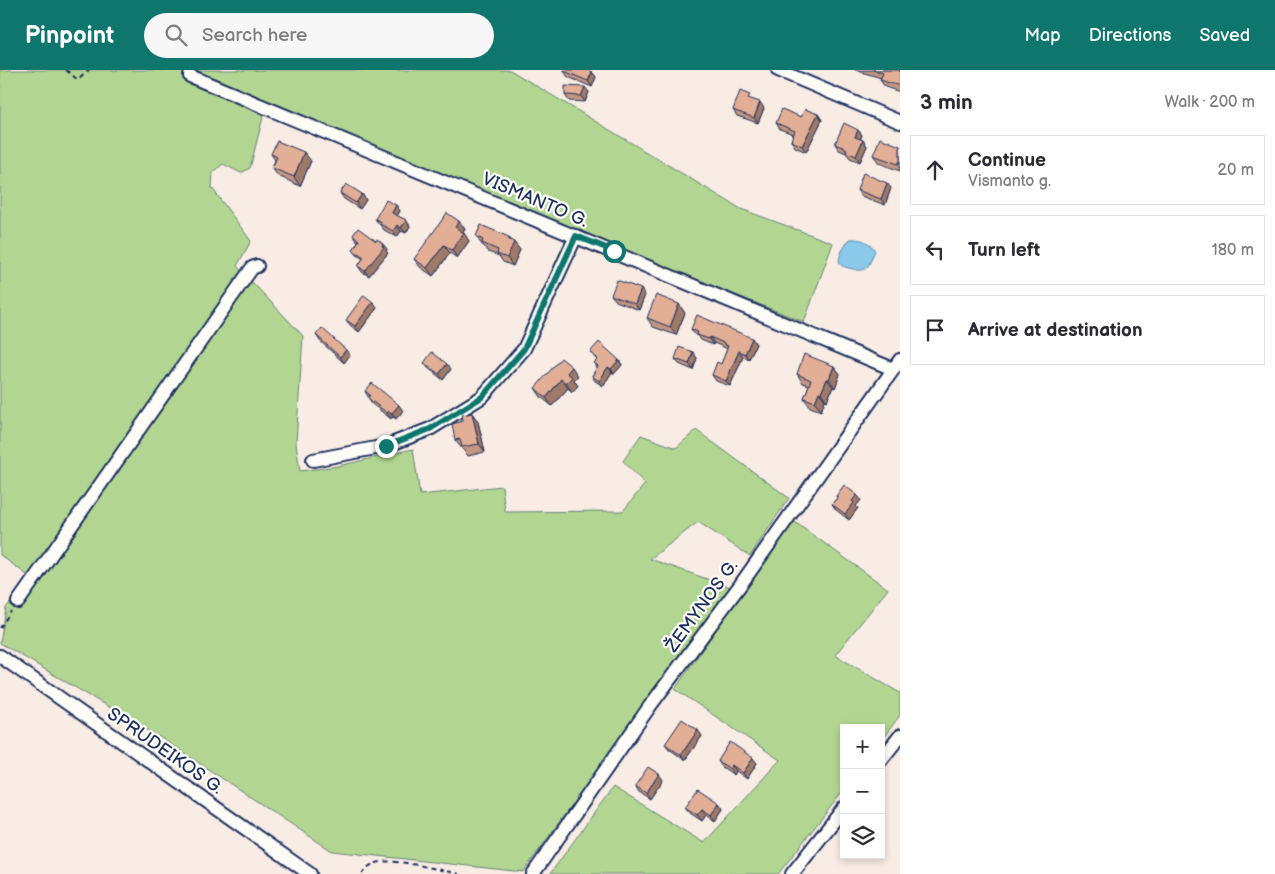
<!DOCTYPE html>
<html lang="en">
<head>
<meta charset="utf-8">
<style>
  :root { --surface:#fff; --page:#f7f7f7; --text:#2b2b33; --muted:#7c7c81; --line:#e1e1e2; --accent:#0f766e }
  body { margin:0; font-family:"Balsamiq Sans",sans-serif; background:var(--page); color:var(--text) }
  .controls { position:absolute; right:15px; bottom:15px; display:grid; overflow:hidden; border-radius:0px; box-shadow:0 2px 8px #0003 }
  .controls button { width:45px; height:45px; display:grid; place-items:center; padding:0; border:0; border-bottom:1px solid var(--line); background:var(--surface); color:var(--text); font:25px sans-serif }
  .stop { position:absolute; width:15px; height:15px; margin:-11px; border:4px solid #0f766e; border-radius:50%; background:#fff }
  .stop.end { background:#0f766e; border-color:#fff; box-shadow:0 1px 5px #0008 }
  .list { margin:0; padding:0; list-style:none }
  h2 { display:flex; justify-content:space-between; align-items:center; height:65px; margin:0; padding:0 20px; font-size:21px }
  h2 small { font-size:16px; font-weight:400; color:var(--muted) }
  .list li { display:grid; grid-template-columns:32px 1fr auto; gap:15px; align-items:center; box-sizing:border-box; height:70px; margin:0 10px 10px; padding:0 10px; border:1px solid var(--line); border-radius:0px }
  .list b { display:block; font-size:19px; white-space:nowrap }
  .list p { margin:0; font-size:16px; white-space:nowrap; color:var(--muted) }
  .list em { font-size:16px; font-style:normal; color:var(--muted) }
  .icon { flex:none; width:28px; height:28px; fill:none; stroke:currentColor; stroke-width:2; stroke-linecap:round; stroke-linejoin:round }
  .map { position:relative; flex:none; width:900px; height:804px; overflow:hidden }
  header { display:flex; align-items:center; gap:30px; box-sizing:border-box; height:70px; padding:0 25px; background:var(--accent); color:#fff }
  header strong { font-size:24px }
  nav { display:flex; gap:28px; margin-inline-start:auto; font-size:18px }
  .search { width:350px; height:45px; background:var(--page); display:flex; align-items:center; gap:12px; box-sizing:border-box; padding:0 18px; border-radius:28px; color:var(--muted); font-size:19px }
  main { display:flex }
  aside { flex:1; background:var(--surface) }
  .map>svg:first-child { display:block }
  .green { fill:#b2d691; stroke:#668278 }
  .water { fill:#8ac9ea; stroke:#5e8bb2 }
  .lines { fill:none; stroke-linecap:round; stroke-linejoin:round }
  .street-casing { stroke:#1b2f5e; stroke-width:16 }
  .path { stroke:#1b2f5e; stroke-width:2; stroke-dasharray:5 4; stroke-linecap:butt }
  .street { stroke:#fdfcf7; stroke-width:12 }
  .wall { fill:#c39681; stroke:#1b2f5e }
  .shaded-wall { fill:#9f7a69; stroke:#1b2f5e }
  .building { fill:#e3ae96; stroke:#1b2f5e }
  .route { stroke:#0f766e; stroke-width:6 }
  .labels { text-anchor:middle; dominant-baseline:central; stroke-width:4.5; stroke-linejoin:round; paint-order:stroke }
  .street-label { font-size:18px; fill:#1b2f5e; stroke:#fdfcf7 }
</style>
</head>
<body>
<header>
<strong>Pinpoint</strong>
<div class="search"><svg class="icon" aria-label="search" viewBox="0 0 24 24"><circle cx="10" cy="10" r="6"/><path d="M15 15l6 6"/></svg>Search here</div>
<nav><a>Map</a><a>Directions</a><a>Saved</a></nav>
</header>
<main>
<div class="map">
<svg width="900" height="804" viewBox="0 0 900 804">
  <rect width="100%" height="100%" fill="#f8ece4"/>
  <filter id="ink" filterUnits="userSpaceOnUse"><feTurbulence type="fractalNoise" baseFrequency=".02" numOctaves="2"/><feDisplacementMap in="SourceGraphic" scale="10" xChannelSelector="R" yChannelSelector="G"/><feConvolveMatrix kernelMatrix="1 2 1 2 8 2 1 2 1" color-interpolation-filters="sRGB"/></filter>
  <g filter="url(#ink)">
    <g class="green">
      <polygon points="0,0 510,0 741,139 833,173 804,252 514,137 271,33 263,47 250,98 241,103 223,94 213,102 212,118 251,171 237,196 303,266 296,373 300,401 338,396 413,379 420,425 502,416 505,442 623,441 645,414 623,391 641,365 676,378 696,360 789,428 750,486 698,452 650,489 730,517 523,802 332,781 161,668 0,573 6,538 30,507 0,485"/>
      <polygon points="792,450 888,519 835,585 900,623 900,645 881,671 881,658 844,658 844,720 778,804 550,804 613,717 704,773 780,690 675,619"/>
    </g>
    <path class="water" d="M850,169c10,-1 21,3 25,12 -3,5 -5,15 -10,18 -4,2 -8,1 -12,0 -4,-1 -10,-2 -12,-4 -6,-7 5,-21 9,-26z"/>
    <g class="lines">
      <g class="street-casing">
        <g id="street">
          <polyline points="778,0 900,52"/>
          <polyline points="190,6 893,299"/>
          <polyline points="313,390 386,376 430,359 482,327 524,279 576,166"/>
          <polyline points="18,532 252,198 257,196"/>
          <polyline points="0,586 310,804"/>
          <polyline points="881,690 900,666"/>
          <polyline points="533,804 650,636 741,514 900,290"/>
          <polyline points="792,804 844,738"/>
        </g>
      </g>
      <g class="path">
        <polyline points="66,0 78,10 89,0"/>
        <polyline points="0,558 11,541"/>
        <path d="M362,804c4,-7 11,-11 19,-12 17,-3 59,8 78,12"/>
      </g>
      <use href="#street" class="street"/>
    </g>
    <g class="wall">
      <polygon points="855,0 900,0 900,22 885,17 880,10 881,8"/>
      <polygon points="564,1 592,2 596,7 592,17 568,7"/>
      <polygon points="589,22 585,32 569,31 565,25"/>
      <polygon points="764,38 758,53 737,46 733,40"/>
      <polygon points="818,44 822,50 806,82 795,77 791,71 793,64 780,59 776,53 801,47"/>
      <polygon points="858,60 862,65 860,69 863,70 867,76 860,92 850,88 846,83 839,80 835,74"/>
      <polygon points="900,76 900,101 879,93 873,85"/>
      <polygon points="271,84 311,91 300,116 278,106 272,98 275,90"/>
      <polygon points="891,118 885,135 861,126 857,120"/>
      <polygon points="340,123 362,124 366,130 360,139 344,129"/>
      <polygon points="396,135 400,141 397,146 406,150 410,156 406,163 401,161 397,167 384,160 375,149"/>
      <polygon points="465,159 463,163 469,171 457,188 450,183 433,206 420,197 414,189"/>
      <polygon points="353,165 387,179 386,181 388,183 369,206 362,202 358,196 363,189 357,185 353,180 358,172"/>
      <polygon points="476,166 512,171 520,180 513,196 503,192 499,186 488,182 484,176 482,175"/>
      <polygon points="611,225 645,225 639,240 616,231"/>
      <polygon points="377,238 359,262 350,255 346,250"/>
      <polygon points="685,243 676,265 653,257 647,248"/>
      <polygon points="691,259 756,274 749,289 743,287 730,316 716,311 712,305 721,294 728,279 714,273 713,275 701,270 698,266 695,265"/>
      <polygon points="316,265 350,285 344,293 320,271"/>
      <polygon points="590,282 619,290 622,295 614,304 612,302 603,316 595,311 592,306 597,297 594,293 597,290"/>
      <polygon points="697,288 693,300 679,294 675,289"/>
      <polygon points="424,293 451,299 443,310 428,298"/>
      <polygon points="834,296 840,304 835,318 833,317 827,331 825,330 821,341 810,337 804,328 809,315 803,313 797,304"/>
      <polygon points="578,306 574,310 578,316 572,322 568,318 552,336 541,327 535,318"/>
      <polygon points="365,321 403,341 396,349 393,347 391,349 372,334"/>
      <polygon points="472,343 478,352 485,382 468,386 455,370 463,351"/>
      <polygon points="857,425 861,430 856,436 858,438 849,450 836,440 832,434 837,428 836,426"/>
      <polygon points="702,666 685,690 669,679 665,674"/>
      <polygon points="718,691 757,693 747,709 736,701 734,705 722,697"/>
      <polygon points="663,710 650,729 639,722 635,716"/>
      <polygon points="719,733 723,739 715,751 706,745 702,751 690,743 685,737"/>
    </g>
    <g class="shaded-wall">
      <polygon points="592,2 596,7 592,17 588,11"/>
      <polygon points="585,17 589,22 585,32 581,26"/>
      <polygon points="760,32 764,38 758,53 754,48"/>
      <polygon points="818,44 822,50 806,82 802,76"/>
      <polygon points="858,60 862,65 859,73 855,67"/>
      <polygon points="863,70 867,76 860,92 856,86"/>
      <polygon points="304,82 311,91 300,116 294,107"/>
      <polygon points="887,113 891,118 885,135 881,129"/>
      <polygon points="362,124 366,130 360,139 356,133"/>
      <polygon points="396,135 400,141 396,148 392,143"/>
      <polygon points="406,150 410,156 406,163 401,158"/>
      <polygon points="459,151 465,159 461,165 455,157"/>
      <polygon points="397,155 401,161 397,167 393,161"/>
      <polygon points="464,163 469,171 457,188 452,180"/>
      <polygon points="509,167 513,173 514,172 520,180 513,196 507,188 508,169"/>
      <polygon points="383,174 387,179 386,181 388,183 369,206 365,201"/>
      <polygon points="444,175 450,183 433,206 427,198"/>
      <polygon points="641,219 645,225 639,240 635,234"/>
      <polygon points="373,232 377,238 359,262 355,256"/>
      <polygon points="679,234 685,243 676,265 670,257"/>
      <polygon points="710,267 714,273 713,275 709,269"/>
      <polygon points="752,268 756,274 749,289 745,284"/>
      <polygon points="346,280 350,285 344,293 340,287"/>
      <polygon points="739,281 743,287 730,316 726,311"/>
      <polygon points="693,282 697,288 693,300 689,294"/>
      <polygon points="619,290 622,295 614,304 611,299"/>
      <polygon points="447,294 451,299 443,310 439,304"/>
      <polygon points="834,296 840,304 835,318 829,309"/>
      <polygon points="572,297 578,306 574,310 578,316 572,322 566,313 567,303"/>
      <polygon points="608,297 612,302 603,316 599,311"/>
      <polygon points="561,309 568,318 552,336 546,328"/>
      <polygon points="827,309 833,317 827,331 821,323"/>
      <polygon points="819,322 825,330 821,341 815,332"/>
      <polygon points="399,335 403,341 396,349 392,343"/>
      <polygon points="389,341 393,347 391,349 387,343"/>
      <polygon points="472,343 478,352 485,382 479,374"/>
      <polygon points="857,425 861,430 856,436 858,438 849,450 845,444 852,431"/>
      <polygon points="698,660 702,666 685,690 681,685"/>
      <polygon points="753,688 757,693 747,709 743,703"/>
      <polygon points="732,695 736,701 734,705 730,699"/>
      <polygon points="659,704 663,710 650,729 646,723"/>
      <polygon points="719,733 723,739 715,751 711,745"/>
      <polygon points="702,739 706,745 702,751 697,745"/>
    </g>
    <g class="building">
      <polygon points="564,0 588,0 592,2 588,11 564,1"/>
      <polygon points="873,0 900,0 900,16 880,10 883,3"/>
      <polygon points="565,16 585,17 581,26 565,25"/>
      <polygon points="740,21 750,25 748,28 760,32 754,48 733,40"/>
      <polygon points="782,39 801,47 805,39 818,44 802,76 791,71 795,61 776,53"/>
      <polygon points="844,53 858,60 855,67 863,70 856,86 846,82 847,79 835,74"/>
      <polygon points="880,68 900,76 900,92 899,92 898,94 873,85"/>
      <polygon points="277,71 304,82 294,107 272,98 277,87 271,84"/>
      <polygon points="863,103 887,113 881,129 857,120"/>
      <polygon points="346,114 362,124 356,133 340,123"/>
      <polygon points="386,130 396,135 392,143 406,150 401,158 397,155 393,161 380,154 382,152 375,149"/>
      <polygon points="447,143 459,151 455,157 464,163 452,180 444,175 427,198 414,189"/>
      <polygon points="481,155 509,167 508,169 514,172 507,188 497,184 498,180 482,173 483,170 476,166"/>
      <polygon points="358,158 376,171 377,169 383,174 382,176 384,177 365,201 358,196 364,187 353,180 359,170 353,165"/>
      <polygon points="617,210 641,219 635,234 611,225"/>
      <polygon points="364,225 373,232 355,256 346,250"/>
      <polygon points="656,225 679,234 670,257 647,248"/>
      <polygon points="697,245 752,268 745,284 739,281 726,311 712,305 717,292 721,294 728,276 725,275 726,274 710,267 709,269 697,265 698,262 691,259"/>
      <polygon points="322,258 346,280 340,287 316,265"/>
      <polygon points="599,272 619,290 611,299 608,297 599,311 592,306 598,296 594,293 598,289 590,282"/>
      <polygon points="679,277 693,282 689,294 675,289"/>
      <polygon points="432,282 447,294 439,304 424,293"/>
      <polygon points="804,284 834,296 829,309 827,309 821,323 819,322 815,332 804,328 811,310 797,304"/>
      <polygon points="561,288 572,297 567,303 572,307 566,313 561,309 546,328 535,318"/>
      <polygon points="372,313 399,335 392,343 389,341 387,343 368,328 370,325 365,321"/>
      <polygon points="472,343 479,374 462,377 460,369 455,370 452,354 463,351 462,345"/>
      <polygon points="844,415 857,425 852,431 854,433 845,444 832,434 838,427 836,426"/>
      <polygon points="682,649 698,660 681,685 665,674"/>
      <polygon points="730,672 753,688 743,703 732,695 730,699 718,691"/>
      <polygon points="648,697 659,704 646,723 635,716"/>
      <polygon points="698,719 719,733 711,745 702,739 697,745 685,737"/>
    </g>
  </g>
  <g class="lines" filter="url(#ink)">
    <polyline class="route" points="386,376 430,359 482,327 524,279 576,166 614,181"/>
  </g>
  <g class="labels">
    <g class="street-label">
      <text transform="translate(535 130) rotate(23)">VISMANTO G.</text>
      <text transform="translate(702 536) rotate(-54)">ŽEMYNOS G.</text>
      <text transform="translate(165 681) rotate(35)">SPRUDEIKOS G.</text>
    </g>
  </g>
</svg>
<div class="controls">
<button>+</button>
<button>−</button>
<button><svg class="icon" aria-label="layers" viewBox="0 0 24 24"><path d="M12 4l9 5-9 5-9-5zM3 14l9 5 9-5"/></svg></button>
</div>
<div class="stop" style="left:614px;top:181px"></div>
<div class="stop end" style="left:386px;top:376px"></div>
</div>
<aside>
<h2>3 min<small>Walk · 200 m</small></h2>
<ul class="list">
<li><svg class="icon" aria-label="ahead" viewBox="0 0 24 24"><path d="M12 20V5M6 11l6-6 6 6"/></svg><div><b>Continue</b><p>Vismanto g.</p></div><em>20 m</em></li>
<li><svg class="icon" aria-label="left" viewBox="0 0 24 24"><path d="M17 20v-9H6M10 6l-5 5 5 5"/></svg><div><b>Turn left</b></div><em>180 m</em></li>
<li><svg class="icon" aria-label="arrive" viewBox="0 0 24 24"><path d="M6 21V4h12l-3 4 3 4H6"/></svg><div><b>Arrive at destination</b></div></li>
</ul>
</aside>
</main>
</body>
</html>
